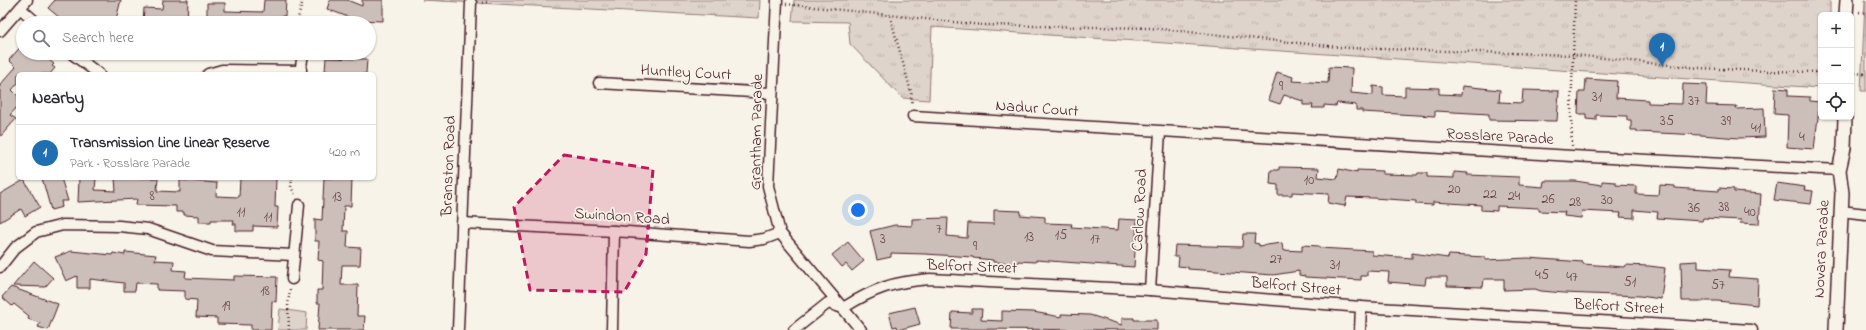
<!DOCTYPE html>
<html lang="en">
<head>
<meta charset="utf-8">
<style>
  :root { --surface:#fff; --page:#f7f7f7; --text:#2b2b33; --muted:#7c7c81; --line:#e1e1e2; --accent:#1f6fb2 }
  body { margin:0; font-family:"Indie Flower",sans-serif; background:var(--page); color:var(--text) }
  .controls { position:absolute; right:12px; top:12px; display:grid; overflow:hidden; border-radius:6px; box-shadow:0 1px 3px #0004 }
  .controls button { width:36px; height:36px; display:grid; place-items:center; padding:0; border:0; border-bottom:1px solid var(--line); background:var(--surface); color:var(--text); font:20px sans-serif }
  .you { position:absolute; left:858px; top:210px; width:14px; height:14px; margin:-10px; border:3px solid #fff; border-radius:50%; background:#1a73e8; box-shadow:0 0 0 6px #1a73e833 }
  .badge { display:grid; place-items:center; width:26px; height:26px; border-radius:50%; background:var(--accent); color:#fff; font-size:13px; font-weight:700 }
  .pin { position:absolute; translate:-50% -33px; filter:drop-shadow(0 1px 2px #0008) }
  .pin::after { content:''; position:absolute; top:21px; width:14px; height:12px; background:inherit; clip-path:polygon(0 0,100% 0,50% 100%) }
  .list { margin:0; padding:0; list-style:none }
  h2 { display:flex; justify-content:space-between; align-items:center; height:52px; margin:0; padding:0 16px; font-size:17px }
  h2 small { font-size:13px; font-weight:400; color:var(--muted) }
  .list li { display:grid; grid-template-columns:26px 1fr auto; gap:12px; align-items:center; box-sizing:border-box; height:56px; padding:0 16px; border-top:1px solid var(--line) }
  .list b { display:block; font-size:15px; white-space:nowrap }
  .list p { margin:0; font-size:13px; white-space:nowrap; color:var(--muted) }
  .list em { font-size:13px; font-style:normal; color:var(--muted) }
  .icon { flex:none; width:22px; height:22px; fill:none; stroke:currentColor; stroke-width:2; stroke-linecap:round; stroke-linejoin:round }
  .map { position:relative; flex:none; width:1866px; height:330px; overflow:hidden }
  .search { position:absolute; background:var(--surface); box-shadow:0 1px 3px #0004; left:16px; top:16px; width:360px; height:44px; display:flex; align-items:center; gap:10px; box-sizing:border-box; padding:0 14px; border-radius:22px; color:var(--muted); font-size:15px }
  .panel { position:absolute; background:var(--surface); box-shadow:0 1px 3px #0004; left:16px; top:72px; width:360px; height:108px; border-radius:6px }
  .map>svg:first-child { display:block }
  .green { fill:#ded4cc; stroke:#947a7c }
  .park { fill:url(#park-tufts); stroke:#947a7c }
  .building { fill:#ccbfb9; stroke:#4a1f2b }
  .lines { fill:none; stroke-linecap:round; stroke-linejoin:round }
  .minor-casing { stroke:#4a1f2b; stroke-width:13 }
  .tertiary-casing { stroke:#4a1f2b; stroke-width:16 }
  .path { stroke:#4a1f2b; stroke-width:2.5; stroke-dasharray:1 3; stroke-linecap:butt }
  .minor { stroke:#f7f3e8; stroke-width:10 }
  .tertiary { stroke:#f7f3e8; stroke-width:13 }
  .marked { fill:#c2185b; fill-opacity:0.2; stroke:#c2185b; stroke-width:3; stroke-dasharray:8 5; stroke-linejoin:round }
  .labels { text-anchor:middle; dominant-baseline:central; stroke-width:3.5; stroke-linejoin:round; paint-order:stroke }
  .number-label { font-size:14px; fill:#6a474e }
  .street-label { font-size:16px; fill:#4a1f2b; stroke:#f7f3e8 }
</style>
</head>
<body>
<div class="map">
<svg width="1866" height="330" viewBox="0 0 1866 330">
  <defs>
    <pattern id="park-tufts" width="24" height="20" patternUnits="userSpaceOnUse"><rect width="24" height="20" fill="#ded4cc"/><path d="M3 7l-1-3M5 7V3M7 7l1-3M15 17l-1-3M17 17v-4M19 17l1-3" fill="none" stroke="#c0b6af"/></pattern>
  </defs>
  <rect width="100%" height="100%" fill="#f7f3e8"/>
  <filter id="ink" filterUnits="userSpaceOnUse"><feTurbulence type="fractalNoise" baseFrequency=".025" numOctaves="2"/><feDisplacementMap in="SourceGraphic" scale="8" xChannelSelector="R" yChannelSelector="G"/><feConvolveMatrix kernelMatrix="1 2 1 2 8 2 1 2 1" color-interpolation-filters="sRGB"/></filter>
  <g filter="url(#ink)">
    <polygon class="green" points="280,309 307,313 306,330 278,330"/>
    <g class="park">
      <polygon points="422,0 760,0 759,18"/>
      <polygon points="794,0 1830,0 1830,15 1821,15 1821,88 932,27 929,100 902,98 850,44 848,22 792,21"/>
      <polygon points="1865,0 1866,0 1866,91 1861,91"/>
    </g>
    <g class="building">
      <polygon points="55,0 121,0 115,23 66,23 48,8"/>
      <polygon points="163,0 188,0 187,23 143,23 144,8 162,9"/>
      <polygon points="264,0 286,0 285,16 282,16 281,23 207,23 207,3 225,3 225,11 263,12"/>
      <polygon points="330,0 347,0 362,6 362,0 383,0 383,21 356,20 327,9"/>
      <polygon points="23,44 23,53 41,53 54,64 52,66 55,68 50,74 18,74 18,83 12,90 18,96 18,106 10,115 16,119 0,137 0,85 16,67 9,60"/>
      <polygon points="326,58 367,59 366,74 327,74 328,71 325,71"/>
      <polygon points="1329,67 1352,68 1351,93 1373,95 1373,86 1383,87 1383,95 1405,96 1405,87 1439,88 1439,94 1461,95 1462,86 1472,87 1500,90 1499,102 1522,103 1523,90 1559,91 1557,121 1489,120 1489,114 1435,111 1435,116 1362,112 1362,110 1356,110 1356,105 1337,103 1336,106 1324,105 1324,108 1312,108 1313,105 1303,105 1303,101 1284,95 1280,104 1268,100 1277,72 1293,77 1292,81 1328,83"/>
      <polygon points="1586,79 1617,81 1616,98 1648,100 1648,103 1682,104 1683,84 1707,85 1706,105 1737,106 1736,109 1764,108 1765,137 1739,138 1701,135 1637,132 1637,130 1631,130 1631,120 1627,120 1627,116 1596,115 1596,120 1586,119 1586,114 1578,114 1579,92 1585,92"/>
      <polygon points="1775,88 1788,89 1788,96 1810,97 1810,101 1820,102 1814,149 1787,147 1788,115 1774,114"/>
      <polygon points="1279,167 1319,168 1318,177 1337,179 1339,169 1357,173 1357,170 1382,171 1382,174 1417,175 1418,173 1427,173 1427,177 1454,178 1454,172 1468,173 1467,175 1519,177 1519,185 1543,187 1544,181 1575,181 1602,185 1602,181 1616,182 1616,185 1636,186 1636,194 1659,195 1660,185 1675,186 1675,188 1719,191 1719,188 1734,189 1734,192 1761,194 1759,224 1740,223 1741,220 1703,218 1702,221 1657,218 1658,212 1634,210 1634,218 1620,217 1621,213 1582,211 1581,218 1564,216 1565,212 1539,211 1539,208 1497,206 1497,211 1481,210 1481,205 1433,202 1433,205 1416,204 1416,201 1373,198 1347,197 1345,206 1328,203 1329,194 1292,192 1292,195 1278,195 1278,185 1270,184 1271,170 1279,170"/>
      <polygon points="42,178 61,178 68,201 61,201 62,207 51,210"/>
      <polygon points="79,178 96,178 95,190 116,191 115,178 158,178 157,191 180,192 180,180 217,183 216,196 239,197 240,178 276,178 275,207 278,207 277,227 253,226 253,231 236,231 236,224 233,224 234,220 211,220 211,222 199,222 199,216 184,215 184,212 176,212 176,206 136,205 137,199 78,202"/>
      <polygon points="324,178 352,178 351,206 344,206 343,231 348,231 347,247 361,248 360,265 342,265 341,285 358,285 357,316 365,316 364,330 318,330 320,303 317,303 317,290 322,290 323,261 318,260 319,241 315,241 315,219 322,220"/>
      <polygon points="24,180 40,207 25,216 21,209 0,222 0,194"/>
      <polygon points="1777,183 1805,187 1804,190 1813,191 1811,204 1774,200"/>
      <polygon points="994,210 1021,211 1020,215 1045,217 1045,223 1072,224 1071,227 1118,230 1119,219 1137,220 1134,267 1036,260 1036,262 1018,261 1018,264 1007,263 993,262 993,260 973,258 973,257 925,254 891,253 891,257 877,260 870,231 895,225 912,226 912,219 948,218 947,236 967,238 968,223 994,224"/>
      <polygon points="1243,234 1255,234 1254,243 1259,244 1259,246 1282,243 1283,250 1302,251 1302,245 1319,246 1319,248 1372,251 1372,255 1412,258 1412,253 1448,258 1449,255 1485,257 1485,260 1528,258 1583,262 1583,264 1624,267 1625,265 1649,266 1665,268 1661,299 1640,296 1564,293 1541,291 1535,289 1504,290 1504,279 1484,279 1483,287 1447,286 1447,277 1426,277 1425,285 1388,282 1389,272 1367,271 1367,276 1361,276 1361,280 1305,277 1305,276 1299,275 1299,271 1273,275 1188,269 1188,267 1178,266 1179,257 1174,257 1175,245 1242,247"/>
      <polygon points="848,242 864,261 852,271 846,264 842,267 832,255"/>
      <polygon points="71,251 112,255 113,253 125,255 125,252 156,255 155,260 174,261 173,270 186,271 185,278 234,280 234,276 277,277 276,302 272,301 271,330 251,330 251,325 217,324 217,318 196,317 197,300 185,299 185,291 157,290 157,284 136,283 135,291 124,291 124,283 90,279 90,288 77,288 77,276 66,281 55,257"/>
      <polygon points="34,261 53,278 45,287 13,286"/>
      <polygon points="1698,261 1698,268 1730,270 1729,277 1758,279 1757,305 1717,301 1682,301 1681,262"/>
      <polygon points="11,287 58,304 48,330 38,327 40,323 28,319 29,316 14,304 12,306 2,297"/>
      <polygon points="915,307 920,324 898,330 897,326 893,327 889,313"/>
      <polygon points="972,309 982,309 981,320 1002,321 1002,311 1033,312 1061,317 1061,314 1090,315 1122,325 1122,318 1134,318 1134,320 1157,320 1157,330 951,329 952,312 972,313"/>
    </g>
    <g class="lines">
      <g class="minor-casing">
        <g id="minor">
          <polyline points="777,0 768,186 780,233 861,330"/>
          <polyline points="20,8 37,23"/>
          <polyline points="0,31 27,0"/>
          <polyline points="71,53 99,74"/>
          <polyline points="208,74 222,70 301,71"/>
          <polyline points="300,74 303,53"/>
          <polyline points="599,83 771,93"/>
          <polyline points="913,116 1572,156 1839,170"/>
          <polyline points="1841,211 1866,214"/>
          <polyline points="462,223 614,231 749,241 764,239 780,233"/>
          <polyline points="0,267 15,248 36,232 63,225 119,226 148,229 212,251 293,255"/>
          <polyline points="292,279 299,205"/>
          <polyline points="1150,290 1160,132"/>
          <polyline points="458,330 471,3"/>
          <polyline points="612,330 614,231"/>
          <path d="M794,330l34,-27 15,5c32,-20 50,-26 87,-29l220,11 211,17 391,23"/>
          <polyline points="1360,330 1361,307"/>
        </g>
      </g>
      <g class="tertiary-casing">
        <g id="tertiary">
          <polyline points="1846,15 1847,0"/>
          <polyline points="1836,330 1842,193 1839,170 1844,148 1845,117"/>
        </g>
      </g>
      <g class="path">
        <polyline points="482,3 487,2 487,0"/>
        <polyline points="786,4 982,25 1150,28 1349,48 1574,55 1699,68 1764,71 1821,72"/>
        <polyline points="1859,12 1866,13"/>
        <polyline points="890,16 911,92 912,105"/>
        <polyline points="302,23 298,18 303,0"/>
        <polyline points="1851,73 1866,74"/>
        <polyline points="1572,146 1571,114 1575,0"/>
        <polyline points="292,178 291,187 295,195"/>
        <polyline points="289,330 288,304 290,289"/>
      </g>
      <use href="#minor" class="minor"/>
      <use href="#tertiary" class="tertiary"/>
    </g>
  </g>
  <path class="marked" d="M564,155l89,14 -7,85 -22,38 -94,-2 -16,-83z"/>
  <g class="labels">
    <g class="number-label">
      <text x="1281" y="86">9</text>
      <text x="1597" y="97">31</text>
      <text x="1694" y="101">37</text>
      <text x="1667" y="121">35</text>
      <text x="1726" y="121">39</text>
      <text x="1756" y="128">41</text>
      <text x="1802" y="137">4</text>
      <text x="1309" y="180">10</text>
      <text x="1454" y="189">20</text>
      <text x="1490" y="194">22</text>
      <text x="152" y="196">8</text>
      <text x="1514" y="196">24</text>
      <text x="337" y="197">13</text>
      <text x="1548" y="199">26</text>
      <text x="1607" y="200">30</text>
      <text x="1575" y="202">28</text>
      <text x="1724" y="207">38</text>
      <text x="1694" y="208">36</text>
      <text x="241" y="212">11</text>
      <text x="1750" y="212">40</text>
      <text x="268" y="217">11</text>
      <text x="939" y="229">7</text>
      <text x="1061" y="235">15</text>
      <text x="1029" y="237">13</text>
      <text x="883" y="239">3</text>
      <text x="1095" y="239">17</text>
      <text x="975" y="246">9</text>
      <text x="1276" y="259">27</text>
      <text x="1335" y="265">31</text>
      <text x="1542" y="275">45</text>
      <text x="1572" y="277">47</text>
      <text x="1630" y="282">51</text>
      <text x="1718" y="285">57</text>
      <text x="265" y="291">18</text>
      <text x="226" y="306">19</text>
    </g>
    <g class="street-label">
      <text transform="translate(686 73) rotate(3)">Huntley Court</text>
      <text transform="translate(1037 109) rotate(4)">Nadur Court</text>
      <text transform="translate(757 132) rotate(-89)">Grantham Parade</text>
      <text transform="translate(1500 137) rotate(3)">Rosslare Parade</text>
      <text transform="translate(449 166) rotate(-88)">Branston Road</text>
      <text transform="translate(1140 210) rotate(-87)">Carlow Road</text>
      <text transform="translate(622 217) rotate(4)">Swindon Road</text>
      <text transform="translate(1822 249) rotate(-87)">Novara Parade</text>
      <text transform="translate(972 267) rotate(2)">Belfort Street</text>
      <text transform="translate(1296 287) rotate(5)">Belfort Street</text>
      <text transform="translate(1619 307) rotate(3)">Belfort Street</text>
    </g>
  </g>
</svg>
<div class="controls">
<button>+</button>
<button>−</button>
<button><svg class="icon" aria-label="locate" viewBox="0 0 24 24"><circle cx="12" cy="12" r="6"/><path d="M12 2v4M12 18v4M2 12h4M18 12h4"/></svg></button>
</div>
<div class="you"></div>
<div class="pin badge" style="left:1662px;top:66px">1</div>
<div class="search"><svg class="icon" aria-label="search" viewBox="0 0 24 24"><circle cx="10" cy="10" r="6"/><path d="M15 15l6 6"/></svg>Search here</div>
<section class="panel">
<h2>Nearby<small></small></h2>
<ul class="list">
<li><span class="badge">1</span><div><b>Transmission Line Linear Reserve</b><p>Park · Rosslare Parade</p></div><em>420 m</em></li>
</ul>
</section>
</div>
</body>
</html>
